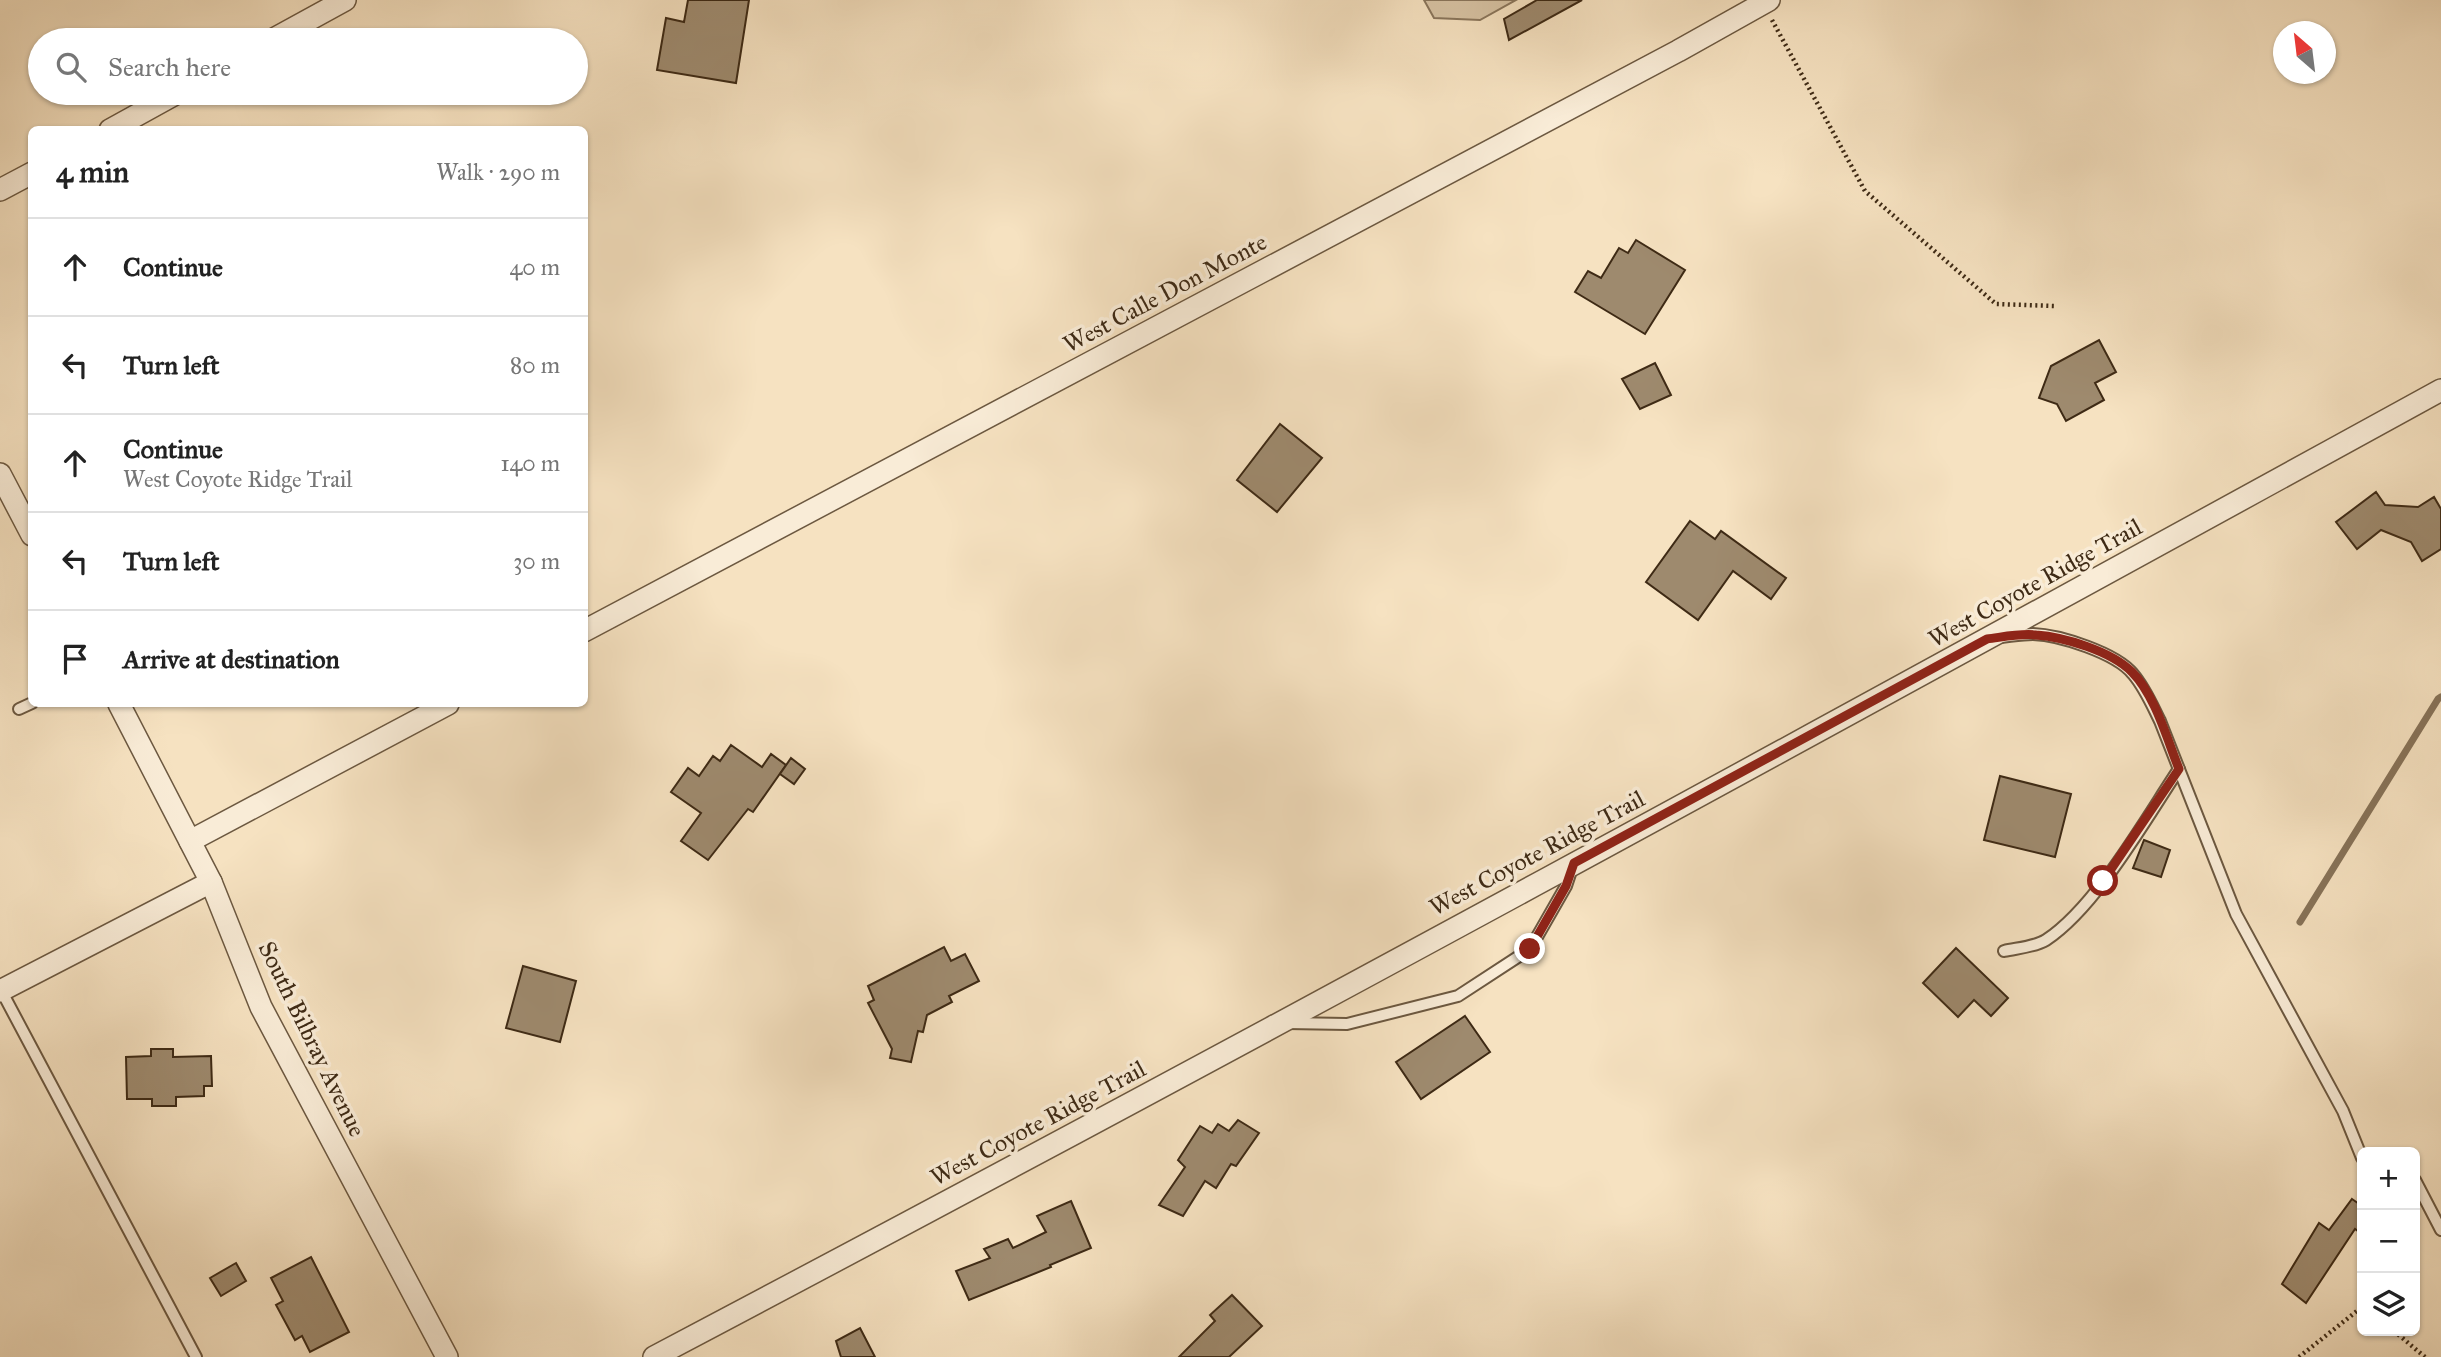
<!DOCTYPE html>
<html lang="en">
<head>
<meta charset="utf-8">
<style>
  :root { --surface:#fff; --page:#f6f6f6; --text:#222; --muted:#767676; --line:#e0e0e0 }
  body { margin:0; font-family:"IM FELL Great Primer",serif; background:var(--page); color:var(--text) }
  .controls { position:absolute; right:21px; bottom:21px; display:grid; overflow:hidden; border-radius:10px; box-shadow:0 2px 5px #0004 }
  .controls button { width:63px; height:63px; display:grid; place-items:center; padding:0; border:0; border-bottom:2px solid var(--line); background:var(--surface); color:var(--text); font:35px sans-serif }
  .compass { position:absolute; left:2273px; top:21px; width:63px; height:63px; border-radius:50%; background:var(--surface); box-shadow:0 2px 5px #0004; rotate:332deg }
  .stop { position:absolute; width:21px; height:21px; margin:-16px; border:5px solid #8f2418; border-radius:50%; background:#fff }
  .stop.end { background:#8f2418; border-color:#fff; box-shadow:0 2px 7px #0008 }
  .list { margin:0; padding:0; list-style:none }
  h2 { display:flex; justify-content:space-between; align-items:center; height:91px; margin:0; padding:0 28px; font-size:30px }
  h2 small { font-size:23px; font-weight:400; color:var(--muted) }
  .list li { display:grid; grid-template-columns:46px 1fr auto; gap:21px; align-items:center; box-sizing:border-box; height:98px; padding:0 28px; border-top:2px solid var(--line) }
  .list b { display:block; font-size:26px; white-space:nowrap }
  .list p { margin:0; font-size:23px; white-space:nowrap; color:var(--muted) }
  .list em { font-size:23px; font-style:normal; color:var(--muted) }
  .icon { flex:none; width:38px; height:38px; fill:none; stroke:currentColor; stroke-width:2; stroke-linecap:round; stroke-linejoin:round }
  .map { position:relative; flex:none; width:2441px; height:1357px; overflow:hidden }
  .search { position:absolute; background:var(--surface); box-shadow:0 2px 5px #0004; left:28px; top:28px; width:560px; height:77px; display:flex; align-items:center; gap:18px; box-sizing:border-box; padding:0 24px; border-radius:38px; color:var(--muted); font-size:26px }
  .panel { position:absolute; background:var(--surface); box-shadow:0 2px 5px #0004; left:28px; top:126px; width:560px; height:581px; border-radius:10px }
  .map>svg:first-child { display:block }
  .green { fill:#d7c3a4; stroke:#8a765c; stroke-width:2 }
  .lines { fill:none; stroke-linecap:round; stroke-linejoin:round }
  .stream { stroke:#877359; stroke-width:7 }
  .building { fill:#9e8a6e; stroke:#3e2a15; stroke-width:2 }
  .service-casing { stroke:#6c5840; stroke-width:14 }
  .minor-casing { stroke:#6c5840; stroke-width:24 }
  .path { stroke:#3e2a15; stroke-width:4.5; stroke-dasharray:2 3.5; stroke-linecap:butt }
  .service { stroke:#f9ecd7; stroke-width:10 }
  .minor { stroke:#f9ecd7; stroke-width:21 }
  .route { stroke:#8f2418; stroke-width:9 }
  .labels { text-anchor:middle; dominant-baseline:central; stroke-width:7; stroke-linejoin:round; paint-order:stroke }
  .street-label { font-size:24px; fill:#3e2a15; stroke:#f9ecd7 }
</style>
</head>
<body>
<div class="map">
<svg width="2441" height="1357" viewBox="0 0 2441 1357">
  <rect width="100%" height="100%" fill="#f6e2c1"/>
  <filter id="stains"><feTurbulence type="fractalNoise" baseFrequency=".00286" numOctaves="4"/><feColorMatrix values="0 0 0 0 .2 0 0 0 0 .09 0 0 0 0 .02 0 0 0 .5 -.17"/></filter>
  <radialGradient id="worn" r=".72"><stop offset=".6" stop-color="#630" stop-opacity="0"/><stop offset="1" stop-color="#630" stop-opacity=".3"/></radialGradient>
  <polygon class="green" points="1424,0 1516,0 1480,20 1434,18"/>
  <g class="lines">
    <polyline class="stream" points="2300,922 2438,699 2441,697"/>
  </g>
  <g class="building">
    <polygon points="688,0 749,0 736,83 657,70 666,18 684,22"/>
    <polygon points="1537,0 1582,0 1509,40 1504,19"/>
    <polygon points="1636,240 1685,270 1645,334 1575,292 1588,271 1601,278 1619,248 1628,253"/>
    <polygon points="2099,340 2116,372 2095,383 2104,400 2066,421 2057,404 2039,398 2051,366"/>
    <polygon points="1655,363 1671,395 1640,409 1622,379"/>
    <polygon points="1280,424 1322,458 1277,512 1237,480"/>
    <polygon points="2376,492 2385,505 2418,507 2434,497 2441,509 2441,549 2422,561 2411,542 2381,530 2357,549 2336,522"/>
    <polygon points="1690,521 1715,539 1721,531 1786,578 1771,599 1733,571 1698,620 1646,582"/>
    <polygon points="731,745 762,767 771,754 786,765 753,812 748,809 708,860 681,841 701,813 671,792 688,768 699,776 713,756 720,761"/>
    <polygon points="791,758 805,769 794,784 780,774"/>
    <polygon points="2000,776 2071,794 2055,857 1984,840"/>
    <polygon points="2144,840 2170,850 2161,877 2133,868"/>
    <polygon points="944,947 951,961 965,954 979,981 949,996 952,1002 927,1015 923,1032 918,1031 911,1062 890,1058 892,1049 868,1003 874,1000 868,986"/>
    <polygon points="1956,948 2008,998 1991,1016 1974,1000 1958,1017 1923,983"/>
    <polygon points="523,966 576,981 560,1042 506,1028"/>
    <polygon points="1465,1016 1490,1052 1421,1099 1396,1062"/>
    <polygon points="151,1049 173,1049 173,1057 211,1056 212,1086 204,1086 204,1096 176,1097 176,1106 152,1106 152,1099 127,1099 126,1057 151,1056"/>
    <polygon points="1238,1120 1259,1133 1236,1166 1231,1164 1216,1188 1205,1181 1183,1216 1159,1205 1185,1167 1178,1160 1200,1126 1212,1133 1218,1124 1229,1131"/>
    <polygon points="2352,1199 2362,1206 2362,1234 2355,1229 2306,1303 2282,1284 2319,1223 2329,1230"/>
    <polygon points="1071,1201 1091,1248 1050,1265 1051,1267 969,1300 956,1271 990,1258 984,1249 1008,1239 1013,1248 1046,1232 1037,1216"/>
    <polygon points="311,1257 349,1332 310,1352 302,1336 295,1340 276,1305 283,1301 271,1278"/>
    <polygon points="236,1263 246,1281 221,1296 210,1278"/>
    <polygon points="1232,1295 1262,1326 1229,1357 1179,1357 1215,1321 1210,1315"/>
    <polygon points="860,1328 875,1357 841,1357 836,1341"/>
  </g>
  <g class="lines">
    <g class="service-casing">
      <g id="service">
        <path d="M2001,637c10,-1 22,-3 32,-3 27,1 83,19 100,40 12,14 19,31 27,47l76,193 107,197 19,47"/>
        <polyline points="19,709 32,703"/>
        <path d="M2004,951c13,-3 31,-4 42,-11 50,-33 99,-120 133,-171"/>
        <polyline points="1,990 196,1357"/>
        <polyline points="1287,1023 1347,1024 1458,996 1530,949 1566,886 1573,865"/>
        <polyline points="2415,1180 2441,1230"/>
      </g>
    </g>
    <g class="minor-casing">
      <g id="minor">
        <polyline points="272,40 345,0"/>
        <polyline points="110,130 177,93"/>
        <polyline points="0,190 32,173"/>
        <polyline points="0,474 32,535"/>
        <polyline points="584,631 1678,51 1769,0"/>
        <polyline points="119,704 211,882 261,1007 447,1357"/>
        <polyline points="190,841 448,704"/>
        <polyline points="0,991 211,882"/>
        <path d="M654,1357c599,-316 1193,-641 1787,-967"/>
      </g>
    </g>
    <g class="path">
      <polyline points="1772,20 1865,191 1996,304 2054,306"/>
      <polyline points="2394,1331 2425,1357"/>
      <polyline points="2299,1357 2362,1307"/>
    </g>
    <use href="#service" class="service"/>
    <use href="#minor" class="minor"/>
  </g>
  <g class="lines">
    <path class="route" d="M1530,949l36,-63 8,-23 413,-224c16,-2 34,-6 49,-4 28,2 75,16 96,37 23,23 35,67 47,97l-76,112"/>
  </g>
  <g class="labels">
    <g class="street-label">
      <text transform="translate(1165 293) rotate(-28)">West Calle Don Monte</text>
      <text transform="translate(2035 583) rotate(-29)">West Coyote Ridge Trail</text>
      <text transform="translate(1537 853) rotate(-28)">West Coyote Ridge Trail</text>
      <text transform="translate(312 1039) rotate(64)">South Bilbray Avenue</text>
      <text transform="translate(1038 1123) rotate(-28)">West Coyote Ridge Trail</text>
    </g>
  </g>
  <rect width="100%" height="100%" filter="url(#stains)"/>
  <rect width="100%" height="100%" fill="url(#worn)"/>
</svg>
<div class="controls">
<button>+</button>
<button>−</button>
<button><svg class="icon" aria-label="layers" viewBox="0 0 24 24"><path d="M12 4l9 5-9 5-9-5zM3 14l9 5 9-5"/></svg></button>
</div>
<svg class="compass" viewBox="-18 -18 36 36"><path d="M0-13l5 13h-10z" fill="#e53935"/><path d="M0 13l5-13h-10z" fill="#767676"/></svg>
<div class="stop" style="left:2103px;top:881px"></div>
<div class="stop end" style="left:1530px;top:949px"></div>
<div class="search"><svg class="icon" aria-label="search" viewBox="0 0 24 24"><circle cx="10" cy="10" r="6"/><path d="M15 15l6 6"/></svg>Search here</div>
<section class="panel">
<h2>4 min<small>Walk · 290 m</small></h2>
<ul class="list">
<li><svg class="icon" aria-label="ahead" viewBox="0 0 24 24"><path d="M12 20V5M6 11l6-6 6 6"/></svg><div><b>Continue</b></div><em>40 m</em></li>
<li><svg class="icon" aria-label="left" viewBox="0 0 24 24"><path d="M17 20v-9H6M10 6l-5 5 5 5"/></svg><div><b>Turn left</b></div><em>80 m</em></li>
<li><svg class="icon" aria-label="ahead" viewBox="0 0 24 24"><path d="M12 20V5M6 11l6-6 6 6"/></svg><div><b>Continue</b><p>West Coyote Ridge Trail</p></div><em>140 m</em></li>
<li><svg class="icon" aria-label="left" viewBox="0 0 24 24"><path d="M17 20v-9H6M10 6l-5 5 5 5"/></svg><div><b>Turn left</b></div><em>30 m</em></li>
<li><svg class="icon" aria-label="arrive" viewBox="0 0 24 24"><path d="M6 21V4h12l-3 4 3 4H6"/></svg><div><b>Arrive at destination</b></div></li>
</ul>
</section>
</div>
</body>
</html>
